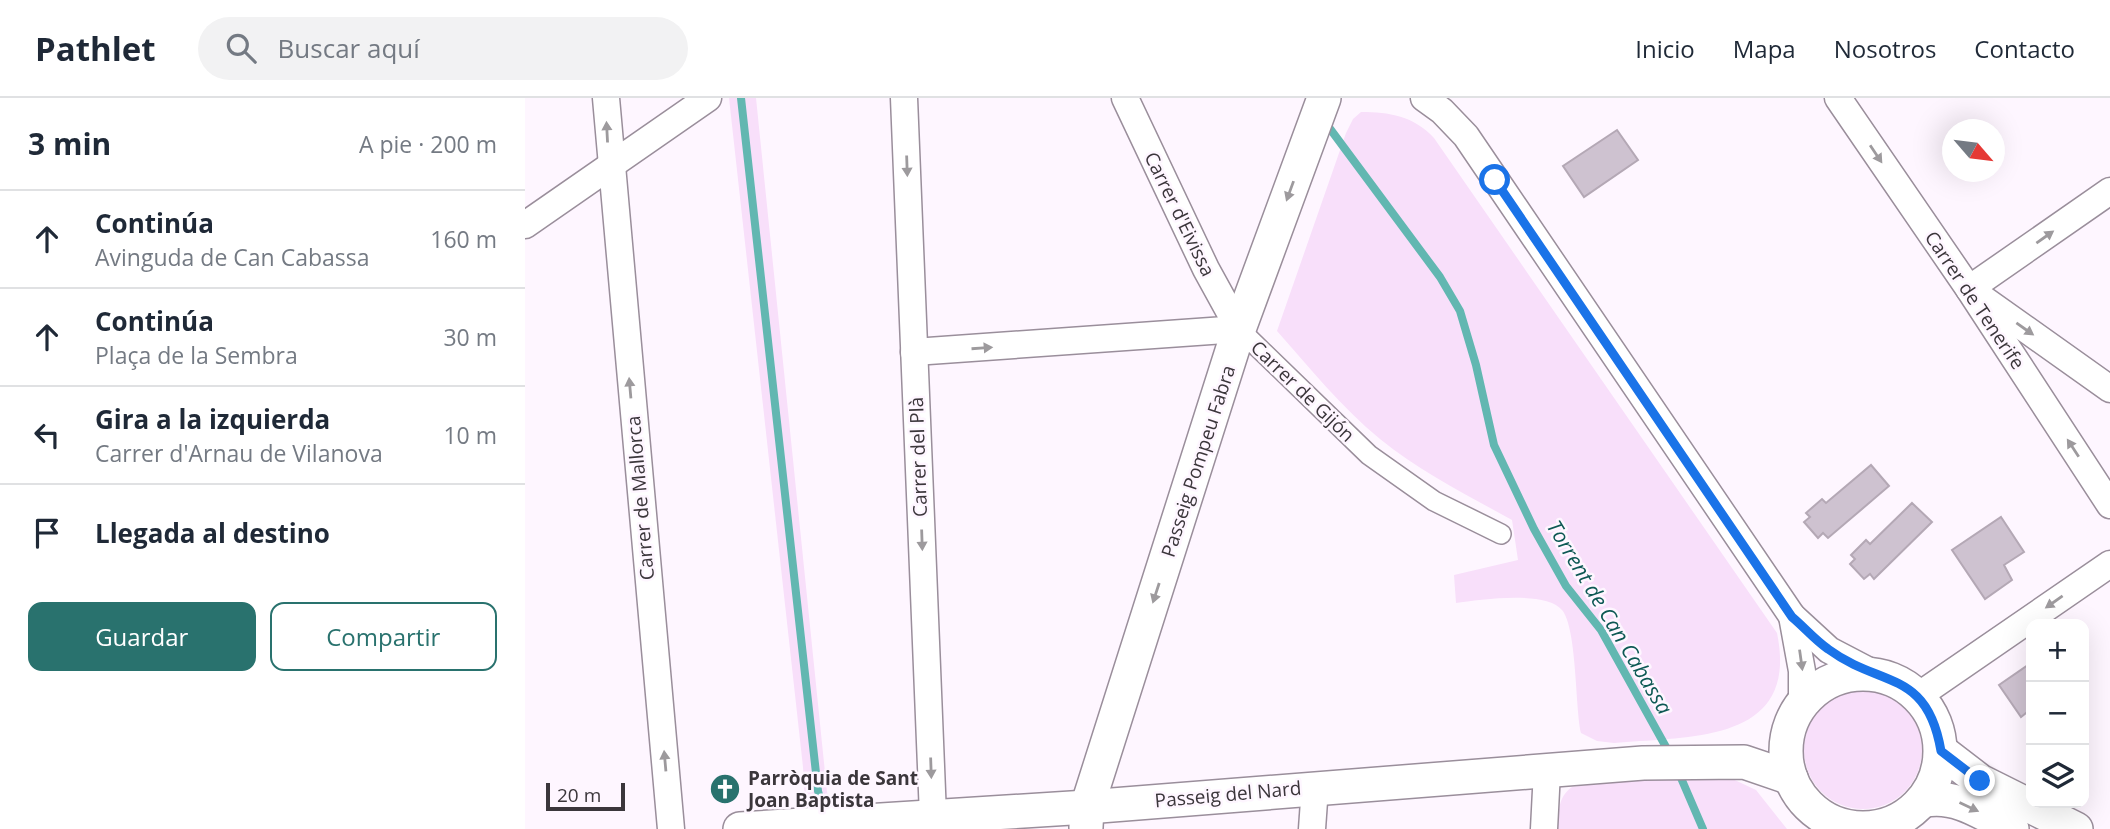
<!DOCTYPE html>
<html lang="es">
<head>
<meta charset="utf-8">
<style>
  :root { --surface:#fff; --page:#f2f2f3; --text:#1f2937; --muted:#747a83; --line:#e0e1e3; --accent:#29726e }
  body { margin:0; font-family:"Open Sans",sans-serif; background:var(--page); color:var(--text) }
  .controls { position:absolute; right:21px; bottom:21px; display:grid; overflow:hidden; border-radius:14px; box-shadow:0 7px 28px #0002 }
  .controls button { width:63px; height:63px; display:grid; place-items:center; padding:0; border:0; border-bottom:2px solid var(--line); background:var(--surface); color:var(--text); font:35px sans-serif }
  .compass { position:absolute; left:1417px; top:21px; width:63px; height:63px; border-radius:50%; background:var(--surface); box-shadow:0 7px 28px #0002; rotate:118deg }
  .scale { position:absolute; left:21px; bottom:18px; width:79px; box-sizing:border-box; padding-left:7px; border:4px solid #3b363b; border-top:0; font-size:19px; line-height:24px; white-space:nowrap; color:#3b363b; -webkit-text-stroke:5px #fef6ff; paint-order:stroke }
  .stop { position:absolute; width:21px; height:21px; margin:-16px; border:5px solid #1a73e8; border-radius:50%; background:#fff }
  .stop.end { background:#1a73e8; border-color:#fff; box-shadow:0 2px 7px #0008 }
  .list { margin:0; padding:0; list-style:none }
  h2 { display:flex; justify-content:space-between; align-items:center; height:91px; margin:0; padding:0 28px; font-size:30px }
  h2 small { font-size:23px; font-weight:400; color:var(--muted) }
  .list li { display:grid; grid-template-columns:46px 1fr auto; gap:21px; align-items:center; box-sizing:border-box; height:98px; padding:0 28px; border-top:2px solid var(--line) }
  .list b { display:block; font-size:26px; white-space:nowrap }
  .list p { margin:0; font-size:23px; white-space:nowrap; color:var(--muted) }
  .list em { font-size:23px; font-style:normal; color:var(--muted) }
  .actions { display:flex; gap:14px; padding:21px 28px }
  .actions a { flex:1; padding:16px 0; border:2px solid var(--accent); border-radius:14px; text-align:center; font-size:24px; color:var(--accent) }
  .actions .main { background:var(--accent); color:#fff }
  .icon { flex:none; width:38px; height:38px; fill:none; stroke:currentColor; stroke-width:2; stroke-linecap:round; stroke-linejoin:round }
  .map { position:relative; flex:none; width:1585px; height:731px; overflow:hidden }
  header { display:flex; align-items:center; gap:42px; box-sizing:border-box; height:98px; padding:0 35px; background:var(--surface); border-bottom:2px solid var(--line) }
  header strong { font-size:33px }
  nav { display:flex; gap:38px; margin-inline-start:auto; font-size:24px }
  .search { width:490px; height:63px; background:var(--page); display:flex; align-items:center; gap:18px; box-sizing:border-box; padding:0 24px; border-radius:38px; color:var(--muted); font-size:26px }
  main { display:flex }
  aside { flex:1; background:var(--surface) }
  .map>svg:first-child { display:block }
  .green { fill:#f8dffa }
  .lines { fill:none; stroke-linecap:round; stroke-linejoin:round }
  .stream { stroke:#62b7b1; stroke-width:8 }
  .building { fill:#cec2d0; stroke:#b4a8b5; stroke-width:2 }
  .pedestrian-casing { stroke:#9a8e9b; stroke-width:22 }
  .minor-casing { stroke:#9a8e9b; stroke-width:29 }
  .tertiary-casing { stroke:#9a8e9b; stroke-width:36 }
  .pedestrian { stroke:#fff; stroke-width:19 }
  .minor { stroke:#fff; stroke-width:26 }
  .tertiary { stroke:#fff; stroke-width:33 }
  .oneway { fill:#9d9a9d }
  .route { stroke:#1a73e8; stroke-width:9 }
  .labels { text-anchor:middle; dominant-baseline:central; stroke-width:5; stroke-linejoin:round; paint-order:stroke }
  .street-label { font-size:19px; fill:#3b363b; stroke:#fef6ff }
  .poi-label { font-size:19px; font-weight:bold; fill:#3b363b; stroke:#fef6ff; text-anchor:start }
  .water-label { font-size:21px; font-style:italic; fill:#0d5854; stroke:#fef6ff }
</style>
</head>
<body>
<header>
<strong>Pathlet</strong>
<div class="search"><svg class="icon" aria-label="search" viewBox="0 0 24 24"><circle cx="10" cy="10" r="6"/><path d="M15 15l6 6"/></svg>Buscar aquí</div>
<nav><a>Inicio</a><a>Mapa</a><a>Nosotros</a><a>Contacto</a></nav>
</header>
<main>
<aside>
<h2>3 min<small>A pie · 200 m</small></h2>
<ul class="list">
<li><svg class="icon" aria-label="ahead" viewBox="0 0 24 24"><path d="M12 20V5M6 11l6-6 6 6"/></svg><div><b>Continúa</b><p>Avinguda de Can Cabassa</p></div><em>160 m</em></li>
<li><svg class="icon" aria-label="ahead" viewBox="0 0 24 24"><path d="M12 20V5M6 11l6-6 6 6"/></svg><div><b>Continúa</b><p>Plaça de la Sembra</p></div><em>30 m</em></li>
<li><svg class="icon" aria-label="left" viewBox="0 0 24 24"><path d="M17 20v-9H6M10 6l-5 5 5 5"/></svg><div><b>Gira a la izquierda</b><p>Carrer d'Arnau de Vilanova</p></div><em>10 m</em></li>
<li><svg class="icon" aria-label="arrive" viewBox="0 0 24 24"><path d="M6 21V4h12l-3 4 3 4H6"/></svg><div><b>Llegada al destino</b></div></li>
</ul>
<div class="actions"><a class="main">Guardar</a><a>Compartir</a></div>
</aside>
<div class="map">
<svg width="1585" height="731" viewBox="0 0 1585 731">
  <rect width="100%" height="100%" fill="#fef6ff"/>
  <g class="green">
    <polygon points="204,0 231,0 302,694 314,731 281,726 278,669"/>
    <path d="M836,14c28,0 53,4 73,26l343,495c23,111 -88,103 -163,110l-17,-2 -16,-8c-6,-28 -4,-105 -19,-123 -17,-20 -82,-10 -106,-7l-2,-28 64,-15 -6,-40c-45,-25 -91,-48 -132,-81 -39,-32 -70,-71 -103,-108l69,-198 7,-14z"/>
    <circle cx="1338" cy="652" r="59"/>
    <path d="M1199,677l32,15 31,39h-229c1,-17 -1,-31 14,-42l57,-8z"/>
  </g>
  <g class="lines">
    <g class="stream">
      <polyline points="216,0 293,693 300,718"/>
      <polyline points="800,24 915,179 935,213 951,267 969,347 1009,431 1041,488 1076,532 1146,658"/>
      <polyline points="1153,673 1178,731"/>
    </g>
  </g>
  <g class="building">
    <polygon points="1092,32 1113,62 1059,99 1038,68"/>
    <polygon points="1346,367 1364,388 1303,440 1298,435 1293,440 1279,424 1285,419 1281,415 1297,401 1301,405"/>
    <polygon points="1387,405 1407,424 1349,481 1345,476 1339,481 1325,466 1330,461 1326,457 1341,442 1345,446"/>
    <polygon points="1476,419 1499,454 1479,467 1487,482 1460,501 1427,452"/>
    <polygon points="1506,565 1506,611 1496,619 1474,587"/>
  </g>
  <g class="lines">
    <g class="pedestrian-casing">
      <polyline id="pedestrian" points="714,231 844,357 909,403 976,436"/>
    </g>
    <g class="minor-casing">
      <g id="minor">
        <polyline points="81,0 146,731"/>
        <polyline points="379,0 408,718"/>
        <polyline points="899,0 917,13 941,38 1267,518 1304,552 1348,575"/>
        <polyline points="1313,0 1444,191 1585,407"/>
        <polyline points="0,127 183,0"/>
        <polyline points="1444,191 1585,93"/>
        <polyline points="1457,200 1585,291"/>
        <polyline points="389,254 714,231 681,171 600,0"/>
        <polyline points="1267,518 1277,573 1277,606"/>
        <polyline points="1393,598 1585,466"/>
        <polyline points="1301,722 1311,731"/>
        <polyline points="787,731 790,689"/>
        <polyline points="1019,731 1022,673"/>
        <polyline points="1361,731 1366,726"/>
      </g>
    </g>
    <g class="tertiary-casing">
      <g id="tertiary">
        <circle cx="1338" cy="653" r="77"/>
        <polyline points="1416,653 1455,683 1551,731"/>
        <path d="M1397,703c33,-8 62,13 90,28"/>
        <polyline points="561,729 562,709 714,231 799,0"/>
        <polyline points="215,731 562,709 1118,665 1219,664 1266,680"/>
      </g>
    </g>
    <use href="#pedestrian" class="pedestrian"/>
    <use href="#minor" class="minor"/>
    <use href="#tertiary" class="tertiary"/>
  </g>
  <defs><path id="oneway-solid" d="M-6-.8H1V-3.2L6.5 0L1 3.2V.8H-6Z" transform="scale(1.75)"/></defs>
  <g class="oneway">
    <use href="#oneway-solid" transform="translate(82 34) rotate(-93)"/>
    <use href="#oneway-solid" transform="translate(1351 56) rotate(56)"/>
    <use href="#oneway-solid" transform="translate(382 68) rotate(88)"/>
    <use href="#oneway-solid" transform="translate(765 93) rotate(110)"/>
    <use href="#oneway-solid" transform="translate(1520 139) rotate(-35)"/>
    <use href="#oneway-solid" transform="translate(1500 231) rotate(35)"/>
    <use href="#oneway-solid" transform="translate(457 250) rotate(-4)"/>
    <use href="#oneway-solid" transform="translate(105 290) rotate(-95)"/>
    <use href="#oneway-solid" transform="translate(1548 350) rotate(-123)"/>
    <use href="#oneway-solid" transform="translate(397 442) rotate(88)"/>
    <use href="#oneway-solid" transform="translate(631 495) rotate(108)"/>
    <use href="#oneway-solid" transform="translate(1529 504) rotate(145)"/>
    <use href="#oneway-solid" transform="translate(1276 562) rotate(82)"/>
    <use href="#oneway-solid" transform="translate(140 663) rotate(-95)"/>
    <use href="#oneway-solid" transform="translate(406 670) rotate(88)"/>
    <use href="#oneway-solid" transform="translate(1444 709) rotate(25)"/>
  </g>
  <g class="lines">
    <path class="route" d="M970,82l297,437c12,10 23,23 36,32 53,39 99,20 113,102l39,30"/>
  </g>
  <defs>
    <g id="church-disc" transform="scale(1.575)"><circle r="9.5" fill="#29726e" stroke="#fef6ff"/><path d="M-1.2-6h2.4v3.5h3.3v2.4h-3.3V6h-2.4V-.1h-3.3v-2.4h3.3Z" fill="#fff"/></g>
  </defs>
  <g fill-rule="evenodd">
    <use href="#church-disc" x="200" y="691"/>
  </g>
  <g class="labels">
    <g class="street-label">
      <text transform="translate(655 116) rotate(64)">Carrer d'Eivissa</text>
      <text transform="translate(1450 202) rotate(56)">Carrer de Tenerife</text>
      <text transform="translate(778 293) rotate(44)">Carrer de Gijón</text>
      <text transform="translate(393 359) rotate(-92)">Carrer del Plà</text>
      <text transform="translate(673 363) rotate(-72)">Passeig Pompeu Fabra</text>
      <text transform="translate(115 400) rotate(-95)">Carrer de Mallorca</text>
      <text transform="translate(703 696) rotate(-5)">Passeig del Nard</text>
    </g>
    <g class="poi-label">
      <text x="223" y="680">Parròquia de Sant<tspan x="223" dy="22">Joan Baptista</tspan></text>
    </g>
    <g class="water-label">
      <text transform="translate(1085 519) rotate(59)">Torrent de Can Cabassa</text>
    </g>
  </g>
</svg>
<div class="controls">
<button>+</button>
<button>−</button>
<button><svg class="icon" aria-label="layers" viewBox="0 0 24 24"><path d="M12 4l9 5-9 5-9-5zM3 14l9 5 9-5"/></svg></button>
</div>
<svg class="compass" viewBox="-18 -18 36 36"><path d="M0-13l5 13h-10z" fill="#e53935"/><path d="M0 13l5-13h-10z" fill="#747a83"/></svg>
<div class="scale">20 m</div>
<div class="stop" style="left:970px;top:82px"></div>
<div class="stop end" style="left:1455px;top:683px"></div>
</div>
</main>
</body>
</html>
